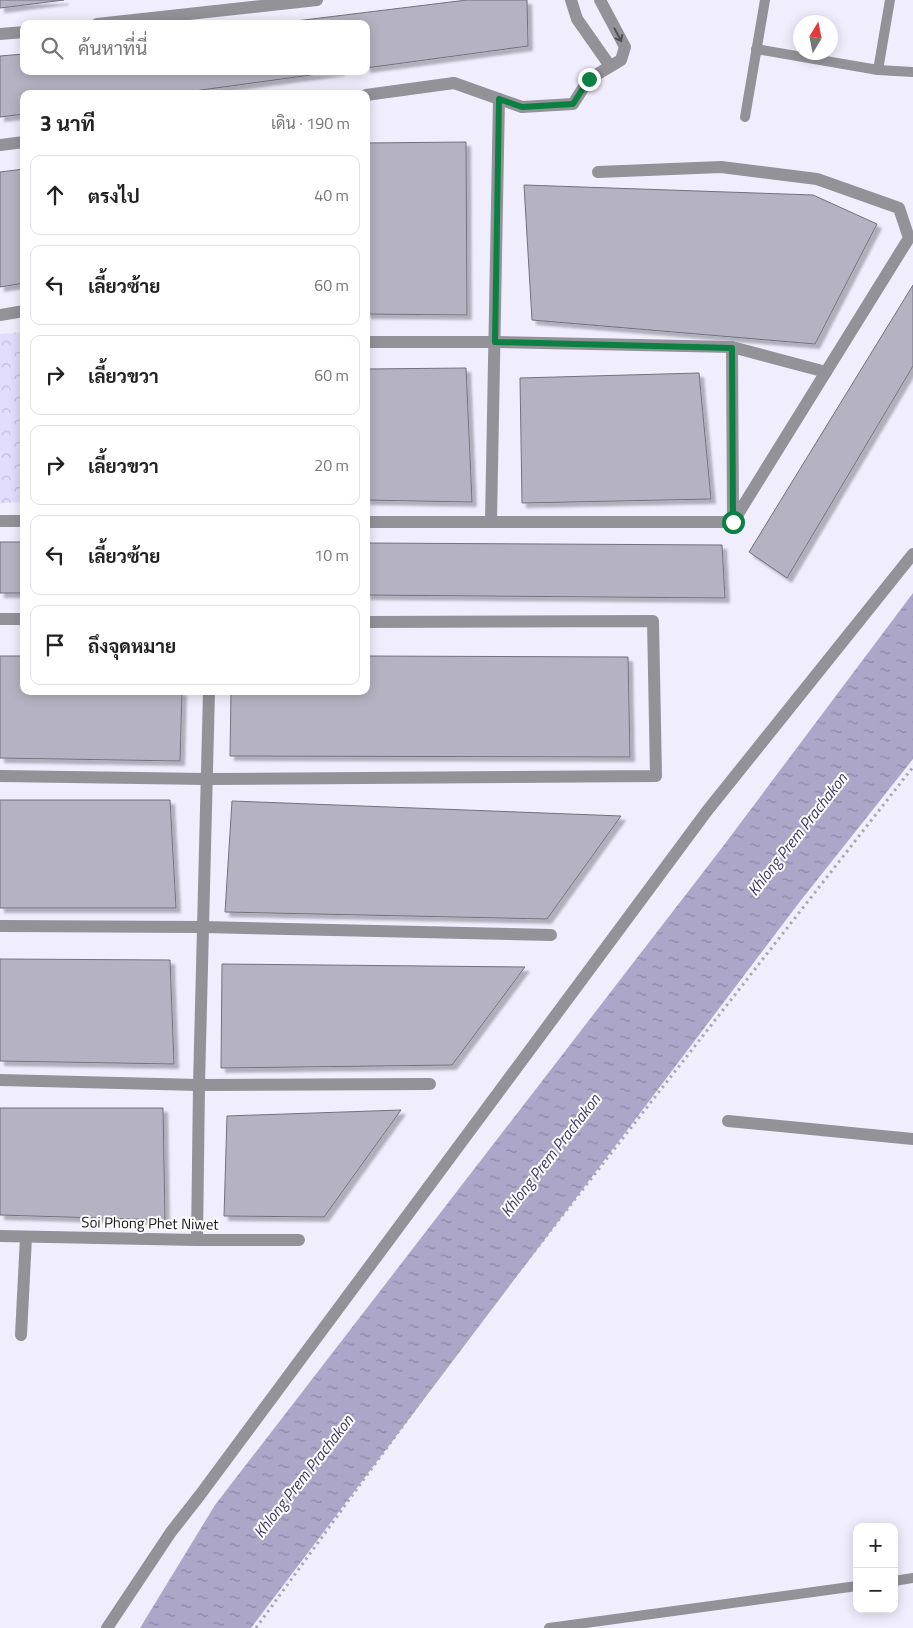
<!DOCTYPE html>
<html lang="th">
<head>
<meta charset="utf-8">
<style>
  :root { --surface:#fff; --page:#f6f6f6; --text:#222; --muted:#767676; --line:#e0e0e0 }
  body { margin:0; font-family:"Titillium Web",Sarabun,sans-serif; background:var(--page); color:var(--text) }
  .controls { position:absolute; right:15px; bottom:15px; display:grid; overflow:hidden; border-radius:10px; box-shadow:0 2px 12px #0003 }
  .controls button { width:45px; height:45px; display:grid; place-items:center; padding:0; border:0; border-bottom:1px solid var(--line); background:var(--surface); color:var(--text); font:25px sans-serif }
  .compass { position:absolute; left:793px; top:15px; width:45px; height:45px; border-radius:50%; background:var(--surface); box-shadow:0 2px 12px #0003; rotate:10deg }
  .stop { position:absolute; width:15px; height:15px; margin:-11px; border:4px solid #0b8043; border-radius:50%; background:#fff }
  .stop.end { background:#0b8043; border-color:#fff; box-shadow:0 1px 5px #0008 }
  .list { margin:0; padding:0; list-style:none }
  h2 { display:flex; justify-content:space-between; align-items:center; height:65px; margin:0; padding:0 20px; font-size:21px }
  h2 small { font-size:16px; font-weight:400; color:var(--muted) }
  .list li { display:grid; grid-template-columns:32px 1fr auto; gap:15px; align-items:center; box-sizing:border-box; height:80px; margin:0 10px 10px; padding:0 10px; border:1px solid var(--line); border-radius:10px }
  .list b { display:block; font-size:19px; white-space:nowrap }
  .list em { font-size:16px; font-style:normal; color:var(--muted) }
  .icon { flex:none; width:28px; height:28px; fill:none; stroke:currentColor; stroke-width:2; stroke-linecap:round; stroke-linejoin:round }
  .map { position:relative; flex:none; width:913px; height:1628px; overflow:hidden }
  .search { position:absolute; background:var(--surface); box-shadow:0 2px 12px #0003; left:20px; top:20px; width:350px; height:55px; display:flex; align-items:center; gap:12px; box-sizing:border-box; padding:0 18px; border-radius:10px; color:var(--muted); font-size:19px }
  .panel { position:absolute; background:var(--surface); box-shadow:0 2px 12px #0003; left:20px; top:90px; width:350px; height:605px; border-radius:10px }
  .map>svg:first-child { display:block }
  .forest { fill:url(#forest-crowns) }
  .water { fill:url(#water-ripples) }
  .building { fill:#b5b3c2; stroke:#73717e; filter:url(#shadow) }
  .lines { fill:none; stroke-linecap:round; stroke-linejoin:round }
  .path { stroke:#aaa8b4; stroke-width:3; stroke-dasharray:2.5 4; stroke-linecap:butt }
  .lane { stroke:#939298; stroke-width:10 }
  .street { stroke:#939298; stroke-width:12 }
  .oneway { stroke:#4f4e54 }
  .route { stroke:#0b8043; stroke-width:6 }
  .labels { text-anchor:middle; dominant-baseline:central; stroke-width:4; stroke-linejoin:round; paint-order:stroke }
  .street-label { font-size:15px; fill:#18171d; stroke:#fdfdfd }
  .water-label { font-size:16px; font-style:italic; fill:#403564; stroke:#fdfdfd }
</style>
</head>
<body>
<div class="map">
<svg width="913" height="1628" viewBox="0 0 913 1628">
  <defs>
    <pattern id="forest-crowns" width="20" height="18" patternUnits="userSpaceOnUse" patternTransform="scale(1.25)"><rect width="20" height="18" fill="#e2ddfd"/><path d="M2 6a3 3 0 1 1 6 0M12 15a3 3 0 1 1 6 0" fill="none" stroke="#c1bdd8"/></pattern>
    <pattern id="water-ripples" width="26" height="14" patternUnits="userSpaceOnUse" patternTransform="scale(1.25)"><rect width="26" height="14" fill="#aca7c9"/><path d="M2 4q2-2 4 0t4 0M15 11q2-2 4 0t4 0" fill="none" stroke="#8b87a3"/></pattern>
    <filter id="shadow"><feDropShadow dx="4.5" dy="4.5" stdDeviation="1" flood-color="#0004"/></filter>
  </defs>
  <rect width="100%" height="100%" fill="#f0eefd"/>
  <polygon class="forest" points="24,332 24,502 0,503 0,334"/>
  <polygon class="water" points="913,593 913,759 798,904 251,1628 140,1628 215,1505 721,849"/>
  <g class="building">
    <polygon points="0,0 64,0 0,8"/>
    <polygon points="467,0 527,0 528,46 366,68 366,24 271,24"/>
    <polygon points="24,54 24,71 340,71 172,94 24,94 24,114 0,117 0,56"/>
    <polygon points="466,142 467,315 366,314 366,143"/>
    <polygon points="24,169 24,283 0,287 0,172"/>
    <polygon points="524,185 813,195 877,224 815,344 532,320"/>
    <polygon points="913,285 913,366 787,578 749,552"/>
    <polygon points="466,368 472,502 366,500 366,369"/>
    <polygon points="699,373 711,499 522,503 520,378"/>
    <rect x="0" y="542" width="24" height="51"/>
    <polygon points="366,543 722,545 725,598 366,595"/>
    <polygon points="0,656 24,656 24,691 182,691 180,761 0,758"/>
    <polygon points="366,656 628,657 630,757 230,756 231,691 366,691"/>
    <polygon points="0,800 170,800 176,908 0,908"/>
    <polygon points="232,801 621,816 547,919 225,912"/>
    <polygon points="0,959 170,960 174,1064 0,1061"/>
    <polygon points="222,964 525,967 452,1065 221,1068"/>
    <polygon points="0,1108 163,1108 165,1220 0,1215"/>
    <polygon points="401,1110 324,1217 224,1216 227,1116"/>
  </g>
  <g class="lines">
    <polyline class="path" points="256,1628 465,1340 913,767"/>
    <g class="lane">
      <polyline points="756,49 878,70 890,0"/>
      <polyline points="878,70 913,72"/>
      <polyline points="745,117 765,0"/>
      <polyline points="894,1581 913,1578"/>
      <polyline points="549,1628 857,1586"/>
    </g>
    <g class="street">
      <polyline points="571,0 577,19 610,66"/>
      <polyline points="97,24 317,0"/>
      <polyline points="0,34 24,32"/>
      <polyline points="366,95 454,83 522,107 573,104 589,79 621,60 625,47 600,0"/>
      <polyline points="0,145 24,142"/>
      <polyline points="598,172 721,167 817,179 899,208 909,238 733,522 732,347"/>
      <polyline points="0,315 24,311"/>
      <polyline points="366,342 495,342 732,347 826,372"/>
      <polyline points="0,521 24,521"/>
      <polyline points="491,521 499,99"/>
      <polyline points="366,522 733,522"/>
      <polyline points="0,619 24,619"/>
      <polyline points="0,776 207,779 656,776 653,621 366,622"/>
      <polyline points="0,926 203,927 551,935"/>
      <polyline points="0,1080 199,1085 430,1084"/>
      <polyline points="728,1121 913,1139"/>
      <polyline points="0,1236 197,1240 299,1240"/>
      <polyline points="197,1240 199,1085 209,691"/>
      <polyline points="21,1335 26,1237"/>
      <polyline points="107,1628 171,1532 200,1495 707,811 913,554"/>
    </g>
  </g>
  <defs><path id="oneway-shaft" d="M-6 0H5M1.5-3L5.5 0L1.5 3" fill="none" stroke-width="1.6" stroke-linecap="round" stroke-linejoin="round" transform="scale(1.25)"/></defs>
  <use class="oneway" href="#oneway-shaft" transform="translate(618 35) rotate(62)"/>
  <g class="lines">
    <polyline class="route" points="589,79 573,104 522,107 499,99 495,342 732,348 733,522"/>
  </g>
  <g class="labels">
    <g class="street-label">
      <text transform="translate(150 1223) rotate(1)">Soi Phong Phet Niwet</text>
    </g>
    <g class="water-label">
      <text transform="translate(797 834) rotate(-52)">Khlong Prem Prachakon</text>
      <text transform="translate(550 1155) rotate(-52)">Khlong Prem Prachakon</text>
      <text transform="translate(303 1476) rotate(-52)">Khlong Prem Prachakon</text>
    </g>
  </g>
</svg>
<div class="controls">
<button>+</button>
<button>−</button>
</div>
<svg class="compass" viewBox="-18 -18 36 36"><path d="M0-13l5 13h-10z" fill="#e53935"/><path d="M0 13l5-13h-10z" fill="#767676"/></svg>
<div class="stop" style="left:733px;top:522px"></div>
<div class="stop end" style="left:589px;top:79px"></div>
<div class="search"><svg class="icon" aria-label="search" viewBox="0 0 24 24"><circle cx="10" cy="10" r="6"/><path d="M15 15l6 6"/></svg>ค้นหาที่นี่</div>
<section class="panel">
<h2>3 นาที<small>เดิน · 190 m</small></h2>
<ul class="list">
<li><svg class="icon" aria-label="ahead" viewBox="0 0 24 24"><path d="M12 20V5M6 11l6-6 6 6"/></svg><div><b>ตรงไป</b></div><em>40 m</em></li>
<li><svg class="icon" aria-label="left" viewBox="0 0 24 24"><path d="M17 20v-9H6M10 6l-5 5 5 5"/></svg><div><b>เลี้ยวซ้าย</b></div><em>60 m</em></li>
<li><svg class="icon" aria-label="right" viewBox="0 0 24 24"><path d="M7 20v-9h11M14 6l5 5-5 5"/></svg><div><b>เลี้ยวขวา</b></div><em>60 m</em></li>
<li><svg class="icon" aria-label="right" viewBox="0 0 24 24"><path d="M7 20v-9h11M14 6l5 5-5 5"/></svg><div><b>เลี้ยวขวา</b></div><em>20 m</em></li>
<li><svg class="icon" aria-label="left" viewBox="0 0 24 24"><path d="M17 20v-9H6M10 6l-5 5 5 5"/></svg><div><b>เลี้ยวซ้าย</b></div><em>10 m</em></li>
<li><svg class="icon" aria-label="arrive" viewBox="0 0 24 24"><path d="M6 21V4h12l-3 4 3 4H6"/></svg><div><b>ถึงจุดหมาย</b></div></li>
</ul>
</section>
</div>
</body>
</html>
